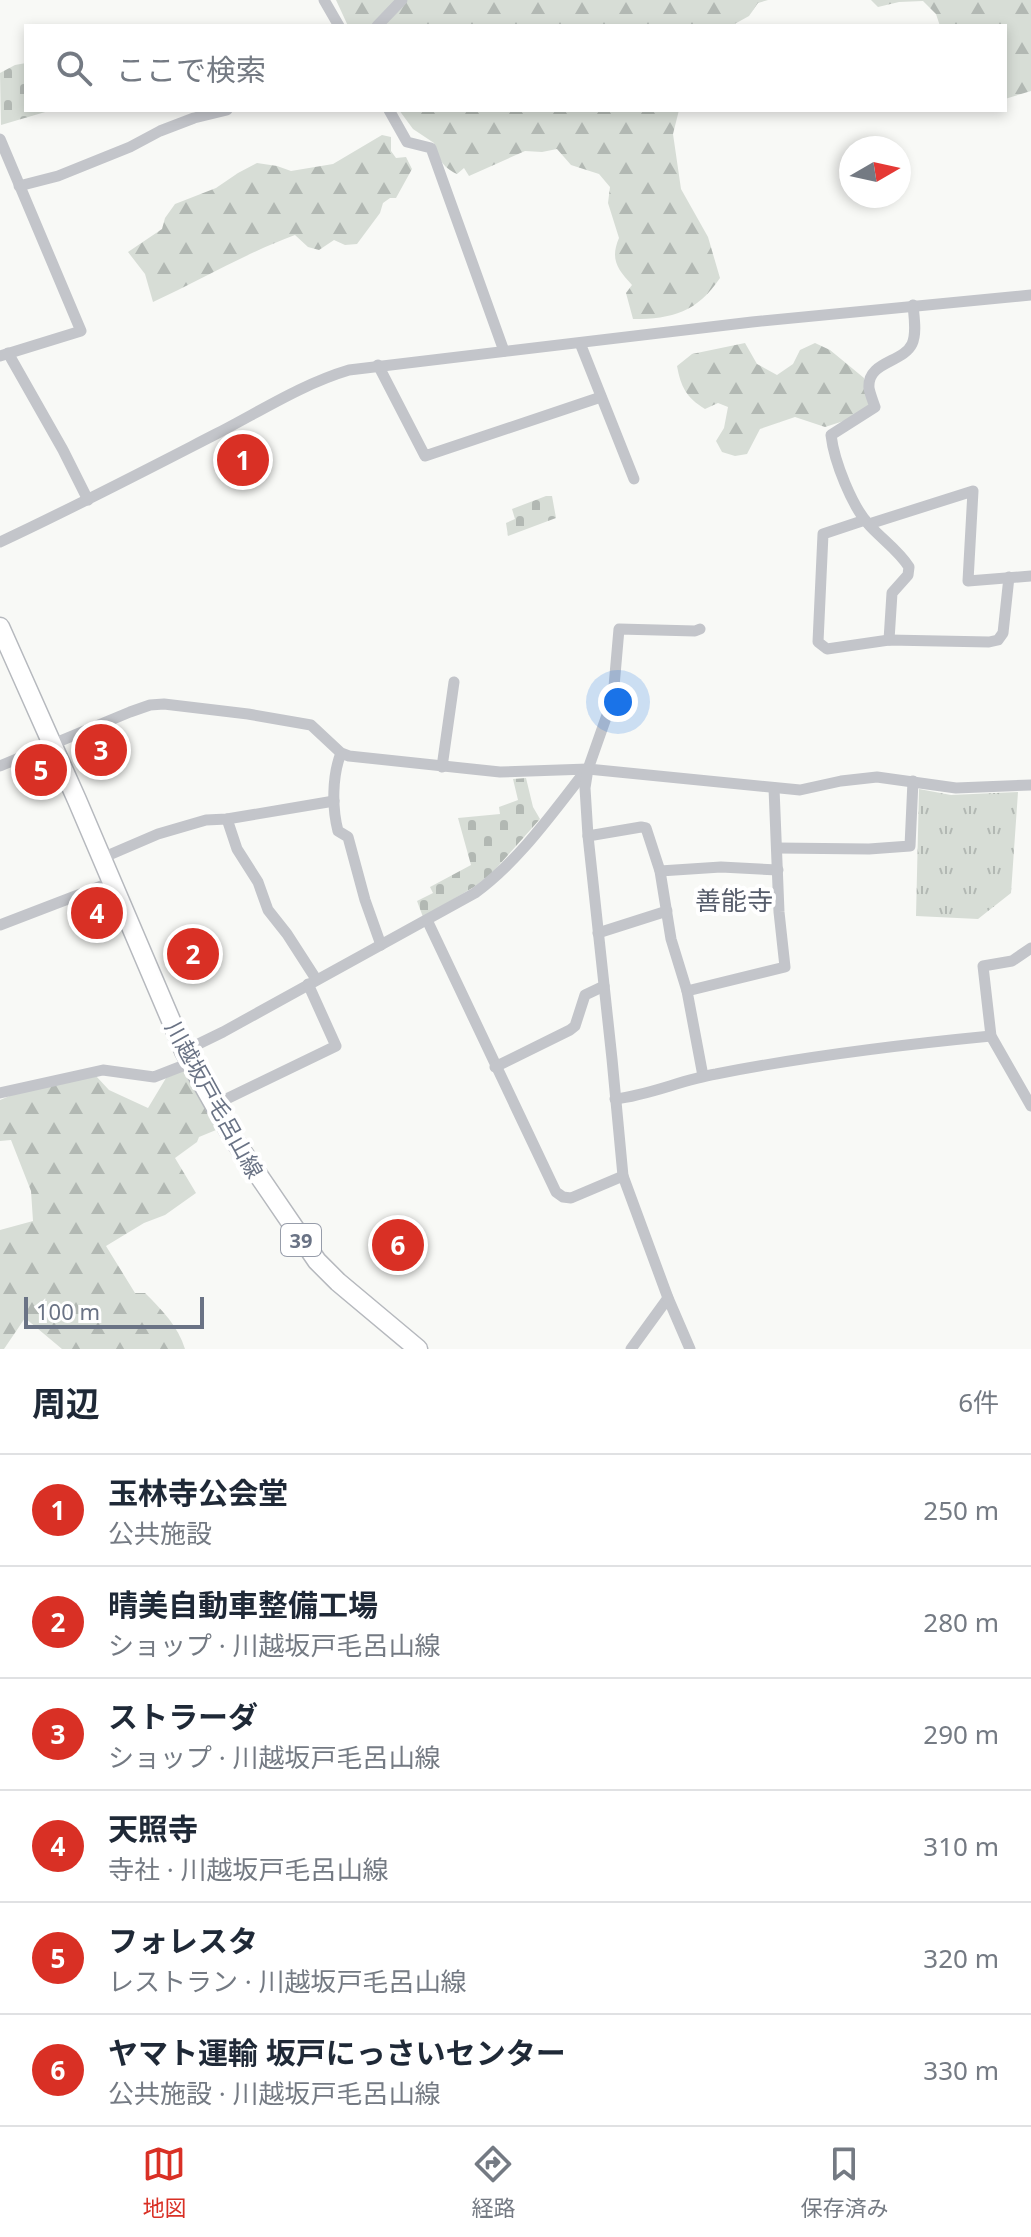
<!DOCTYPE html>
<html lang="ja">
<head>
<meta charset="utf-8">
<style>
  :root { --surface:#fff; --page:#f6f6f7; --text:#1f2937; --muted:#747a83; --line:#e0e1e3; --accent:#d93025 }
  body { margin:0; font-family:"Noto Sans","Noto Sans JP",sans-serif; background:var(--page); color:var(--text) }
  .compass { position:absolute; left:839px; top:136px; width:72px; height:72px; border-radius:50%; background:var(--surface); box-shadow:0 4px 12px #0003; rotate:81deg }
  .scale { position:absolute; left:24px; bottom:20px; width:180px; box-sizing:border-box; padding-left:8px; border:4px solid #6a7385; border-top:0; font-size:22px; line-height:28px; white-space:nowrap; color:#6a7385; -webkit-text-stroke:6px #fff; paint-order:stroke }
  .you { position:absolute; left:618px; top:702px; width:28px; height:28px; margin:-20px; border:6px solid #fff; border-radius:50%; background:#1a73e8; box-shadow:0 0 0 12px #1a73e833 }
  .badge { display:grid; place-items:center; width:52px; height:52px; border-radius:50%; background:var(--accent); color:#fff; font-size:26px; font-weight:700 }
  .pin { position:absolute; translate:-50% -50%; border:4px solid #fff; box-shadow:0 2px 8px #0006 }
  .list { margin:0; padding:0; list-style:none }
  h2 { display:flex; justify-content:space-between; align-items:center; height:104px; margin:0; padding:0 32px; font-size:34px }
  h2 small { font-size:26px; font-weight:400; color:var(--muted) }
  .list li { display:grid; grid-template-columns:52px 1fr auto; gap:24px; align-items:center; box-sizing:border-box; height:112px; padding:0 32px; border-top:2px solid var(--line) }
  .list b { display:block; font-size:30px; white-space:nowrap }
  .list p { margin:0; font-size:26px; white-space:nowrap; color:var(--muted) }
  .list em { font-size:26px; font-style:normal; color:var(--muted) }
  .icon { flex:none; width:44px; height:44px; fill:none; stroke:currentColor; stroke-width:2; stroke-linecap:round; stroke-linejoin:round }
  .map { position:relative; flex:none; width:1031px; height:1349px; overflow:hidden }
  .search { position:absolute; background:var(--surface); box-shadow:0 4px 12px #0003; left:24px; right:24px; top:24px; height:88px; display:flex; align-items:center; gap:20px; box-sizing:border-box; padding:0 28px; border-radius:0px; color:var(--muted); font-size:30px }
  .sheet { height:776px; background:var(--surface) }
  nav { display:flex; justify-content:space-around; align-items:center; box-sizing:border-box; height:112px; border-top:2px solid var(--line); background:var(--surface); font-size:22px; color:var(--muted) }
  nav a { display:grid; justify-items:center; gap:4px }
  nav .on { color:var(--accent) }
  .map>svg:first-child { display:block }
  .forest { fill:url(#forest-firs) }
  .cemetery { fill:url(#cemetery-stones) }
  .park { fill:url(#park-tufts) }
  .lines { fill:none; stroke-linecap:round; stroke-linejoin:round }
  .primary-casing { stroke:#b6b9be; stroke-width:21 }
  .street { stroke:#c3c5ca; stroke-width:11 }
  .primary { stroke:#fff; stroke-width:18 }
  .labels { text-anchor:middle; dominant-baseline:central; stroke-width:8; stroke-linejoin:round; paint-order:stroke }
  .shield { fill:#fff; stroke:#979daa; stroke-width:2 }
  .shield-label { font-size:20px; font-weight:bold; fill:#6a7385 }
  .street-label { font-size:22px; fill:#6a7385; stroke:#fff }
  .quarter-label { font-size:26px; fill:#575d6b; stroke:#fff }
</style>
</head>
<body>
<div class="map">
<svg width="1031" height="1349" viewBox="0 0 1031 1349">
  <defs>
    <pattern id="forest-firs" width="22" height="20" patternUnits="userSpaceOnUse" patternTransform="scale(2)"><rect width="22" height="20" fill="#d7ddd6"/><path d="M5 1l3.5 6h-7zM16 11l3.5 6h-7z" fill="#b2b8b3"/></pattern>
    <pattern id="cemetery-stones" width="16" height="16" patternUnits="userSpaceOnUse" patternTransform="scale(2)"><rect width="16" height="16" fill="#d7ddd6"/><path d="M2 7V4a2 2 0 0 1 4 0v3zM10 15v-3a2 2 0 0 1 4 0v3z" fill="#b2b8b3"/></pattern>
    <pattern id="park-tufts" width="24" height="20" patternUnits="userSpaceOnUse" patternTransform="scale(2)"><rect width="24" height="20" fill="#d7ddd6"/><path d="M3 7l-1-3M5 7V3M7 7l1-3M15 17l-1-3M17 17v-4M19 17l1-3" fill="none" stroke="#b2b8b3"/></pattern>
  </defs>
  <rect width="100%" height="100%" fill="#f8f9f6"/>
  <g class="forest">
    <polygon points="336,0 768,0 758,3 749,16 731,26 348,26"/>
    <polygon points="871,0 1031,0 1031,91 1005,99 1005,26 940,26 936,14 923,1 899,2 878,7"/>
    <path d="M399,110h280l-6,24 8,55 27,48 12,41c-23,34 -47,41 -87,41l-7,-26 6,-8c-15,-16 -22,-26 -13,-47l-11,-35 2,-16 -11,-13 -28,-9 -14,-16 -15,3 -17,-1 -56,25 -5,-8 -7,6c-15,-7 -19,-16 -23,-31l-21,-14z"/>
    <path d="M382,135l9,2v14l5,7 10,-1 6,12 -16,29h-6l-7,5 -3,10 -23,31 -12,1 -11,-5 -15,10 -11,-3 -13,-12c-49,18 -94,45 -142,67l-8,-28 -17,-22 34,-23 3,-11 10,-14 41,-16 22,-15 19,-10 20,3 14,5 42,-7z"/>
    <path d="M745,343l12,21 20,11 16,-11 7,-14 15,-7 15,7 34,28 5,27 -19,14 -25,8 -30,-10 -35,12 -13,25 -12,2 -13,-4 -6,-11 8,-13 4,-21 -10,-4 -13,6c-19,-12 -24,-22 -28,-43l15,-12z"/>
    <path d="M183,1069l8,13 25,48 -17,7 -2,5 -22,16 21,35 -31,22 -21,8 -38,23 29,47h10c17,17 33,33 40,56h-123l-37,-31 -21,31h-4v-119l33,-9 -2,-30 -20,-51 -11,1v-41l19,-8 77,-16 13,14 39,18 18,-30z"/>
  </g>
  <g class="cemetery">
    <polygon points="26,63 26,110 52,110 1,125 0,73 15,65"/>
    <polygon points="546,496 552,496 556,518 508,536 506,523 515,519 512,509"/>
    <polygon points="526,778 533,807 540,819 492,873 474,887 423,917 417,901 433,893 430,887 471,865 458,818 500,814 499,807 518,800 513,779"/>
  </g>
  <polygon class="park" points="919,789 951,795 1018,792 1011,893 978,919 916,916"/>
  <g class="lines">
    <g class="primary-casing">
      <polyline id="primary" points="0,627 77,800 184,1051 233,1138 317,1261 338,1282 418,1349"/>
    </g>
    <g class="street">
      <polyline points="324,0 339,26"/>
      <polyline points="377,26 402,0"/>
      <polyline points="389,110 407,142 431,148 504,351"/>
      <polyline points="0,139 81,331 0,356"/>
      <polyline points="19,186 58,176 130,147 160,131 194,118 227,110"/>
      <polyline points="580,343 634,479"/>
      <polyline points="8,353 63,450 88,500"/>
      <polyline points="378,365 425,456 601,397"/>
      <polyline points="865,520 823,534 818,642 827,649 889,640 989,642 998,640 1003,633 1009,577"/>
      <polyline points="869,524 973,491 968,581 1031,576"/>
      <path d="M0,542c73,-34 144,-71 216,-108 43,-22 86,-50 133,-64l403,-48 279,-27"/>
      <path d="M889,640l3,-47 16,-18 1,-8c-10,-16 -26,-27 -39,-41 -18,-19 -36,-65 -39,-91l44,-28c-2,-6 -5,-13 -6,-19 -2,-27 34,-25 43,-44 5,-11 2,-27 1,-39"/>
      <path d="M341,753c-9,23 -9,55 -3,78l10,6 17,63 16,45"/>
      <polyline points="0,766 130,712 150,705 164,704 248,714 311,725 341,753 349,756 500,772 588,769 800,790 841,781 877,777 956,788 1031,785"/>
      <polyline points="442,767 454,682"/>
      <polyline points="227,819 237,849 258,882 268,910 287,934 316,979"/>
      <polyline points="588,836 641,827 646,828 660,871 671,939 687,991 703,1076"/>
      <polyline points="777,848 869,849 910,846 913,781"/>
      <polyline points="102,858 158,834 206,820 227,819 334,801"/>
      <polyline points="660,871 721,867 778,870"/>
      <polyline points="427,920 556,1192 563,1197 571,1198 623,1176"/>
      <polyline points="0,925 112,882"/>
      <polyline points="598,933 667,911"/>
      <polyline points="1031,948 1012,961 983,966 991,1036 1031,1106"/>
      <polyline points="687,991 785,967 779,912 774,788"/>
      <path d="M184,1051l39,-19 252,-139c45,-33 78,-81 112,-124"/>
      <polyline points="495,1067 570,1030 575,1026 585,995 604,986"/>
      <polyline points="0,1093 103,1070 154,1077 190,1063"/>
      <path d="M615,1099c35,-4 66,-19 101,-25 91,-18 182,-29 275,-38"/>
      <polyline points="214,1105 336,1046 308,984"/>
      <polyline points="631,1349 668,1298"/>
      <polyline points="690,1349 668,1298 623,1176 612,1059 588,836 585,788 588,769 613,698 619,629 695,631 700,629"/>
    </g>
    <use href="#primary" class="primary"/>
  </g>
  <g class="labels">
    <rect class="shield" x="281" y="1224" width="40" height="32" rx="6"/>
    <g class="shield-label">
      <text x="301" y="1240">39</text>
    </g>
    <g class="street-label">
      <text transform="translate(215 1099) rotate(61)">川越坂戸毛呂山線</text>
    </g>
    <g class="quarter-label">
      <text x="734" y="900">善能寺</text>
    </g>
  </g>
</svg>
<svg class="compass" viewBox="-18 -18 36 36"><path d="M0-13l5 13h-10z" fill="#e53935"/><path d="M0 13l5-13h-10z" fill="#747a83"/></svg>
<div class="scale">100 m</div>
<div class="you"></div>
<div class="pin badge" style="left:243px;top:460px">1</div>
<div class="pin badge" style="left:193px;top:954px">2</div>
<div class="pin badge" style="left:101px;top:750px">3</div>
<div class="pin badge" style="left:97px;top:913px">4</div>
<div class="pin badge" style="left:41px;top:770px">5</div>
<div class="pin badge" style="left:398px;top:1245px">6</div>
<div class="search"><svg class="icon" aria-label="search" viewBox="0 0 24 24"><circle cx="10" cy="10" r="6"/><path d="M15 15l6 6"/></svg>ここで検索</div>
</div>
<section class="sheet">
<h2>周辺<small>6件</small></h2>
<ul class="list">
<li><span class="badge">1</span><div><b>玉林寺公会堂</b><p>公共施設</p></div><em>250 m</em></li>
<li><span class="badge">2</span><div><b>晴美自動車整備工場</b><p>ショップ · 川越坂戸毛呂山線</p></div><em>280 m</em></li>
<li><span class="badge">3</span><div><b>ストラーダ</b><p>ショップ · 川越坂戸毛呂山線</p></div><em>290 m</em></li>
<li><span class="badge">4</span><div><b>天照寺</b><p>寺社 · 川越坂戸毛呂山線</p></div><em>310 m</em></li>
<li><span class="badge">5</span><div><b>フォレスタ</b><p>レストラン · 川越坂戸毛呂山線</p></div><em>320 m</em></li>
<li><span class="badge">6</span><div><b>ヤマト運輸 坂戸にっさいセンター</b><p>公共施設 · 川越坂戸毛呂山線</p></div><em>330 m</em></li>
</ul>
</section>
<nav>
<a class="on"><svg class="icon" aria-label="map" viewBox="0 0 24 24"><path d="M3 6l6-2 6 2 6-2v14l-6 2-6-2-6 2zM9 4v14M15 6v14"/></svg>地図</a>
<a><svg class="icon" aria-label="directions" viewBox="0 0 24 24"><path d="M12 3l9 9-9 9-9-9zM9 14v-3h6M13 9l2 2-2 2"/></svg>経路</a>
<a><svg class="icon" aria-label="saved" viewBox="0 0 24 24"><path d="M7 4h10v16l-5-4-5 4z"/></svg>保存済み</a>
</nav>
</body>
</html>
